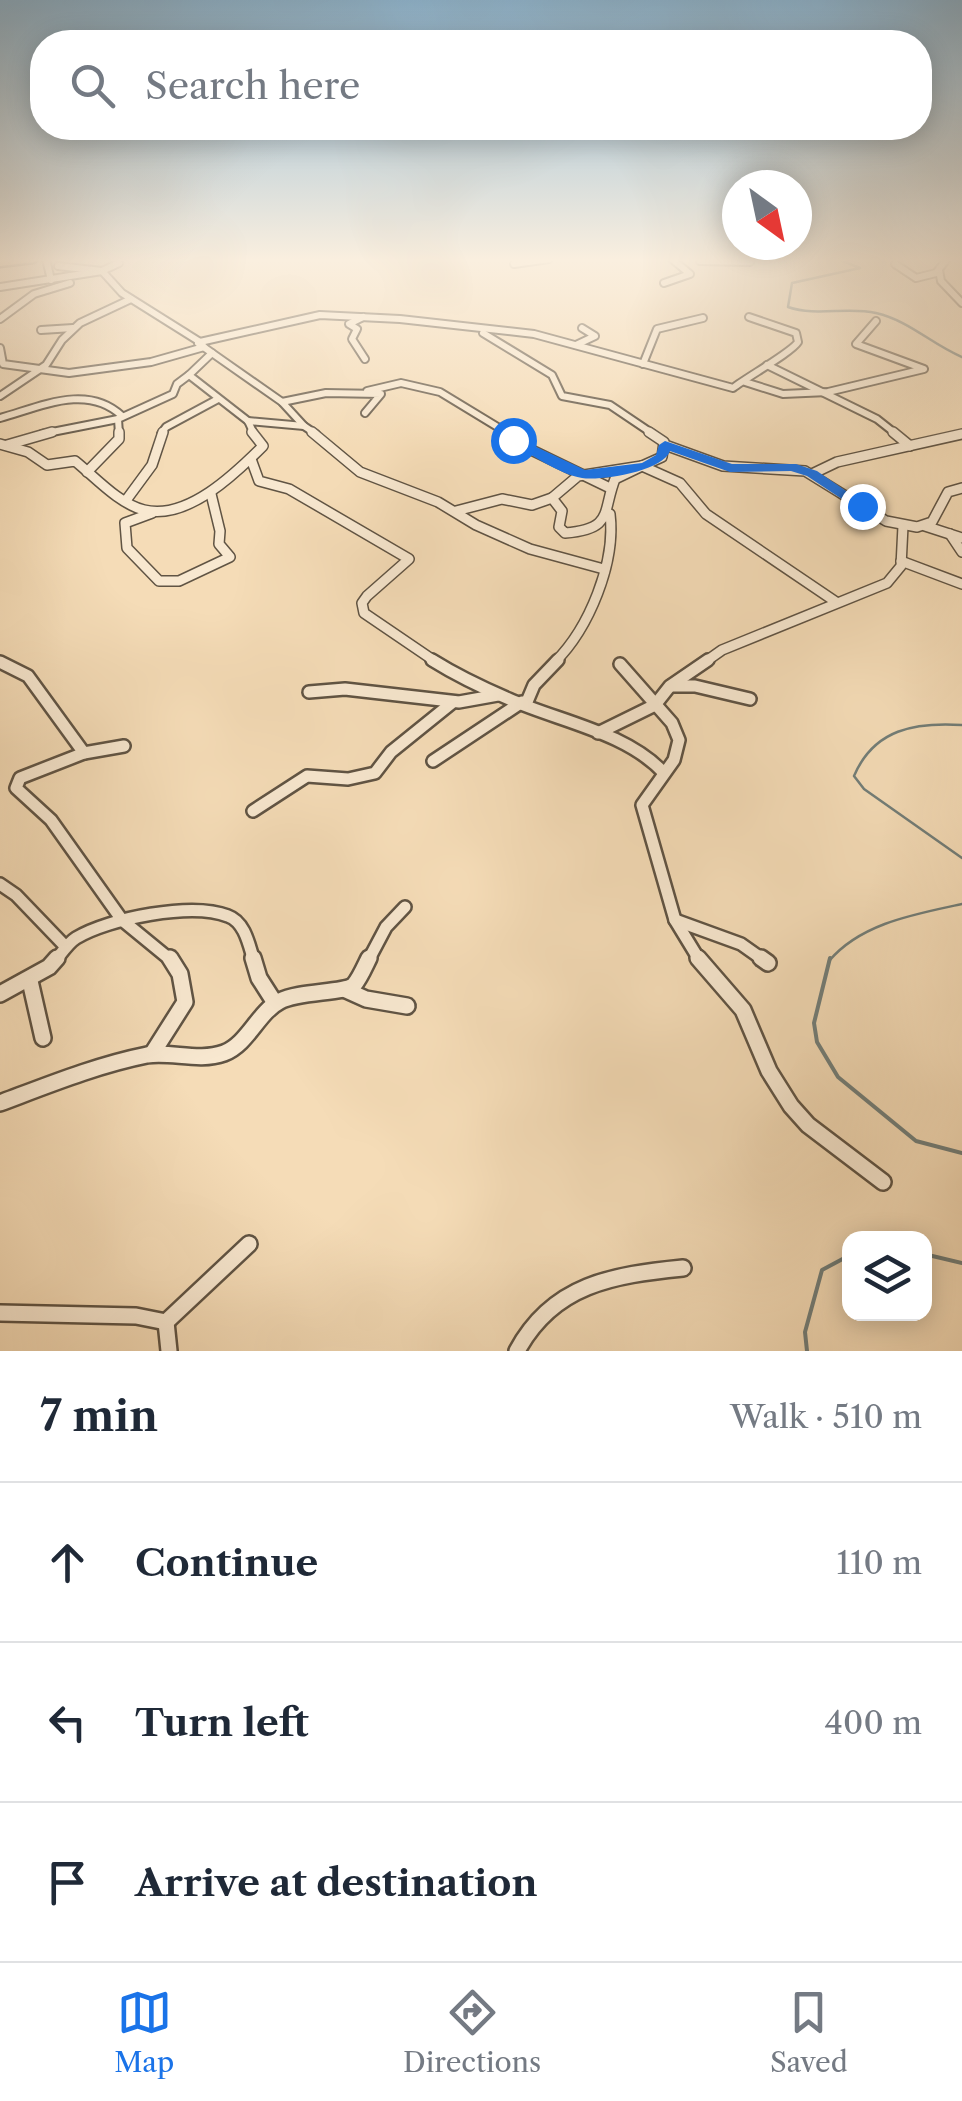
<!DOCTYPE html>
<html lang="en">
<head>
<meta charset="utf-8">
<style>
  :root { --surface:#fff; --page:#f6f6f7; --text:#1f2937; --muted:#747a83; --line:#e0e1e3; --accent:#1a73e8 }
  body { margin:0; font-family:"Libre Caslon Text",serif; background:var(--page); color:var(--text) }
  .controls { position:absolute; right:30px; bottom:30px; display:grid; overflow:hidden; border-radius:20px; box-shadow:0 5px 25px #0003 }
  .controls button { width:90px; height:90px; display:grid; place-items:center; padding:0; border:0; border-bottom:2px solid var(--line); background:var(--surface); color:var(--text); font:50px sans-serif }
  .compass { position:absolute; left:722px; top:170px; width:90px; height:90px; border-radius:50%; background:var(--surface); box-shadow:0 5px 25px #0003; rotate:147deg }
  .stop { position:absolute; width:30px; height:30px; margin:-22px; border:8px solid #1a73e8; border-radius:50%; background:#fff }
  .stop.end { background:#1a73e8; border-color:#fff; box-shadow:0 2px 10px #0008 }
  .list { margin:0; padding:0; list-style:none }
  h2 { display:flex; justify-content:space-between; align-items:center; height:130px; margin:0; padding:0 40px; font-size:42px }
  h2 small { font-size:32px; font-weight:400; color:var(--muted) }
  .list li { display:grid; grid-template-columns:65px 1fr auto; gap:30px; align-items:center; box-sizing:border-box; height:160px; padding:0 40px; border-top:2px solid var(--line) }
  .list b { display:block; font-size:38px; white-space:nowrap }
  .list em { font-size:32px; font-style:normal; color:var(--muted) }
  .icon { flex:none; width:55px; height:55px; fill:none; stroke:currentColor; stroke-width:2; stroke-linecap:round; stroke-linejoin:round }
  .map { position:relative; flex:none; width:962px; height:1351px; overflow:hidden }
  .search { position:absolute; background:var(--surface); box-shadow:0 5px 25px #0003; left:30px; right:30px; top:30px; height:110px; display:flex; align-items:center; gap:25px; box-sizing:border-box; padding:0 35px; border-radius:40px; color:var(--muted); font-size:38px }
  .sheet { height:610px; background:var(--surface) }
  nav { display:flex; justify-content:space-around; align-items:center; box-sizing:border-box; height:140px; border-top:2px solid var(--line); background:var(--surface); font-size:28px; color:var(--muted) }
  nav a { display:grid; justify-items:center; gap:5px }
  nav .on { color:var(--accent) }
  .map>svg:first-child { display:block }
  .lines { fill:none; stroke-linecap:round; stroke-linejoin:round }
  .stream-far1 { stroke:#727e79; stroke-width:2.5 }
  .stream { stroke:#727e79; stroke-width:4 }
  .minor-far3-casing { stroke:#605444; stroke-width:10 }
  .minor-far2-casing { stroke:#605444; stroke-width:12 }
  .minor-far1-casing { stroke:#605444; stroke-width:16 }
  .minor-casing { stroke:#605444; stroke-width:20 }
  .highway-casing { stroke:#2e261d; stroke-width:5 }
  .minor-far3 { stroke:#f8e8d0; stroke-width:6 }
  .minor-far2 { stroke:#f8e8d0; stroke-width:9 }
  .minor-far1 { stroke:#f8e8d0; stroke-width:11 }
  .minor { stroke:#f8e8d0; stroke-width:15 }
  .highway { fill:#eabe7c; fill-rule:evenodd }
  .route { fill:#1a73e8 }
</style>
</head>
<body>
<div class="map">
<svg width="962" height="1351" viewBox="0 0 962 1351">
  <rect width="100%" height="100%" fill="#f5dcb7"/>
  <filter id="stains"><feTurbulence type="fractalNoise" baseFrequency=".002" numOctaves="4"/><feColorMatrix values="0 0 0 0 .2 0 0 0 0 .09 0 0 0 0 .02 0 0 0 .5 -.17"/></filter>
  <radialGradient id="worn" r=".72"><stop offset=".6" stop-color="#630" stop-opacity="0"/><stop offset="1" stop-color="#630" stop-opacity=".3"/></radialGradient>
  <g class="lines">
    <g class="stream-far1">
      <path d="M838,259l22,9 -68,15 -4,24c29,10 59,-1 88,6 34,8 55,31 86,44"/>
      <path d="M962,725c-47,-3 -88,4 -108,51l10,13 98,69"/>
      <path d="M829,961c32,-38 87,-47 133,-57"/>
    </g>
    <g class="stream">
      <polyline points="830,958 814,1023 817,1042 838,1077 916,1141 962,1153"/>
      <polyline points="924,1254 962,1263"/>
      <polyline points="807,1351 805,1332 822,1270 850,1255"/>
    </g>
    <g class="minor-far3-casing">
      <g id="minor-far3">
        <polyline points="46,259 51,280"/>
        <polyline points="700,261 750,262"/>
        <polyline points="514,264 549,259"/>
        <polyline points="895,264 916,278 936,273 947,259"/>
        <path d="M58,266l44,5 20,22 78,49 120,-27 80,4 134,15 199,54c14,-11 59,-36 65,-46l-2,-9 -47,-16"/>
        <polyline points="939,270 941,281 962,303"/>
        <polyline points="664,283 690,274 672,259"/>
        <polyline points="0,287 102,271 119,263"/>
        <polyline points="363,317 349,324 357,329 352,339 365,359"/>
        <polyline points="0,319 34,294 70,283"/>
        <polyline points="41,330 73,328"/>
        <polyline points="483,333 552,375 562,396 610,405 653,434"/>
        <polyline points="198,343 212,353 189,375 248,421 254,434"/>
        <polyline points="576,345 595,336 582,328"/>
        <polyline points="0,348 3,364 69,373 151,362 204,347"/>
        <polyline points="212,353 282,402 304,426"/>
        <polyline points="643,364 657,329 703,318"/>
        <polyline points="767,365 877,419 896,434"/>
        <polyline points="745,382 783,394 828,392 924,369 856,344 876,321"/>
        <polyline points="367,391 401,383 440,392 509,434"/>
        <polyline points="0,396 46,365 62,340 80,323 131,299"/>
        <polyline points="282,402 326,393 381,394 365,413"/>
        <path d="M0,418c40,-11 87,-35 122,-2"/>
        <polyline points="248,421 304,426 316,434"/>
        <polyline points="42,434 118,419"/>
        <polyline points="119,434 118,419 173,394 177,384 189,375"/>
        <polyline points="161,434 166,427 218,399"/>
      </g>
    </g>
    <g class="minor-far2-casing">
      <g id="minor-far2">
        <polyline points="312,432 360,472 438,502 476,525 530,549 600,568"/>
        <polyline points="507,432 519,444 610,488"/>
        <polyline points="893,432 910,446"/>
        <path d="M0,444l28,8 19,13 28,-4c20,16 44,43 69,49 43,11 92,-37 119,-64l-11,-14"/>
        <polyline points="7,445 52,432"/>
        <polyline points="665,445 723,466 805,471 886,521 917,527 932,522 948,492 962,488"/>
        <polyline points="251,459 259,481 289,489 409,559 367,596 362,603 364,613 436,662"/>
        <path d="M642,466l-27,13c-13,33 -1,50 -50,54l-6,-6 3,-16 -10,-13 26,-22z"/>
        <polyline points="642,466 662,457 664,442 649,432"/>
        <polyline points="642,466 680,483 706,514 836,602"/>
        <polyline points="87,472 119,439 119,432"/>
        <polyline points="812,474 837,462 962,434"/>
        <polyline points="127,499 152,465 163,432"/>
        <polyline points="456,511 502,499 532,505 552,498"/>
        <polyline points="152,513 125,523 127,548 159,581 179,581 230,557 219,544 220,531 211,494"/>
        <polyline points="925,526 962,538"/>
        <polyline points="950,534 962,552"/>
        <polyline points="901,561 962,584"/>
        <path d="M555,662c34,-34 61,-99 55,-148"/>
        <polyline points="705,662 722,650 887,583 901,566 903,526"/>
      </g>
    </g>
    <g class="minor-far1-casing">
      <g id="minor-far1">
        <path d="M432,660c24,15 51,28 77,39 49,22 117,33 155,74"/>
        <polyline points="0,662 28,676 84,753"/>
        <polyline points="620,664 672,723 679,740 674,760 642,805 675,920 700,961"/>
        <polyline points="671,686 695,686 750,699"/>
        <polyline points="309,692 345,689 459,702 498,695"/>
        <polyline points="526,704 534,685 558,660"/>
        <polyline points="598,733 655,705 670,686 708,660"/>
        <polyline points="124,746 84,753 20,778 16,788 51,820 122,920 172,961"/>
        <polyline points="433,761 522,702"/>
        <polyline points="253,811 307,776 348,779 375,773 391,752 453,702"/>
        <polyline points="0,884 16,895 65,946"/>
        <polyline points="675,920 741,944 765,961"/>
        <path d="M55,961c6,-7 13,-18 21,-23 33,-20 116,-36 152,-22 17,6 21,29 26,45"/>
        <polyline points="368,961 386,927 405,907"/>
      </g>
    </g>
    <g class="minor-casing">
      <g id="minor">
        <polyline points="253,958 259,978 275,1003"/>
        <polyline points="698,958 743,1010 769,1071 791,1106 808,1125 883,1182"/>
        <polyline points="761,958 768,963"/>
        <polyline points="30,981 43,1038"/>
        <polyline points="346,990 366,999 407,1006"/>
        <polyline points="0,994 49,967 57,958"/>
        <polyline points="152,1054 185,1002 180,974 170,958"/>
        <path d="M0,1103c48,-18 97,-38 147,-48 24,-4 52,7 77,-2 24,-9 34,-41 56,-52 19,-10 65,-8 74,-16 6,-7 11,-19 15,-27"/>
        <polyline points="0,1313 136,1316 166,1322"/>
        <polyline points="166,1322 249,1244"/>
        <polyline points="166,1322 169,1351"/>
        <path d="M517,1351c36,-67 96,-76 166,-83"/>
      </g>
    </g>
    <g class="highway-casing">
      <polygon id="highway" points="38,259 34,262 0,266 0,260"/>
    </g>
    <use href="#minor-far3" class="minor-far3"/>
    <use href="#minor-far2" class="minor-far2"/>
    <use href="#minor-far1" class="minor-far1"/>
    <use href="#minor" class="minor"/>
    <use href="#highway" class="highway"/>
  </g>
  <linearGradient id="sky" x2="0" y2="1"><stop stop-color="#8bb6d4"/><stop offset="0.58" stop-color="#faefdf"/><stop offset="1" stop-color="#faefdf" stop-opacity="0"/></linearGradient>
  <rect width="962" height="449" fill="url(#sky)"/>
  <path class="route" d="M513,436l72,34 57,-7 14,-8 3,-10 6,-4 67,23h64l21,7 51,35 -11,3 -50,-33 -16,-5 -61,1 -60,-21c-7,20 -68,30 -88,27 -24,-4 -52,-25 -73,-36z"/>
  <rect width="100%" height="100%" filter="url(#stains)"/>
  <rect width="100%" height="100%" fill="url(#worn)"/>
</svg>
<div class="controls">
<button><svg class="icon" aria-label="layers" viewBox="0 0 24 24"><path d="M12 4l9 5-9 5-9-5zM3 14l9 5 9-5"/></svg></button>
</div>
<svg class="compass" viewBox="-18 -18 36 36"><path d="M0-13l5 13h-10z" fill="#e53935"/><path d="M0 13l5-13h-10z" fill="#747a83"/></svg>
<div class="stop" style="left:513px;top:440px"></div>
<div class="stop end" style="left:862px;top:506px"></div>
<div class="search"><svg class="icon" aria-label="search" viewBox="0 0 24 24"><circle cx="10" cy="10" r="6"/><path d="M15 15l6 6"/></svg>Search here</div>
</div>
<section class="sheet">
<h2>7 min<small>Walk · 510 m</small></h2>
<ul class="list">
<li><svg class="icon" aria-label="ahead" viewBox="0 0 24 24"><path d="M12 20V5M6 11l6-6 6 6"/></svg><div><b>Continue</b></div><em>110 m</em></li>
<li><svg class="icon" aria-label="left" viewBox="0 0 24 24"><path d="M17 20v-9H6M10 6l-5 5 5 5"/></svg><div><b>Turn left</b></div><em>400 m</em></li>
<li><svg class="icon" aria-label="arrive" viewBox="0 0 24 24"><path d="M6 21V4h12l-3 4 3 4H6"/></svg><div><b>Arrive at destination</b></div></li>
</ul>
</section>
<nav>
<a class="on"><svg class="icon" aria-label="map" viewBox="0 0 24 24"><path d="M3 6l6-2 6 2 6-2v14l-6 2-6-2-6 2zM9 4v14M15 6v14"/></svg>Map</a>
<a><svg class="icon" aria-label="directions" viewBox="0 0 24 24"><path d="M12 3l9 9-9 9-9-9zM9 14v-3h6M13 9l2 2-2 2"/></svg>Directions</a>
<a><svg class="icon" aria-label="saved" viewBox="0 0 24 24"><path d="M7 4h10v16l-5-4-5 4z"/></svg>Saved</a>
</nav>
</body>
</html>
